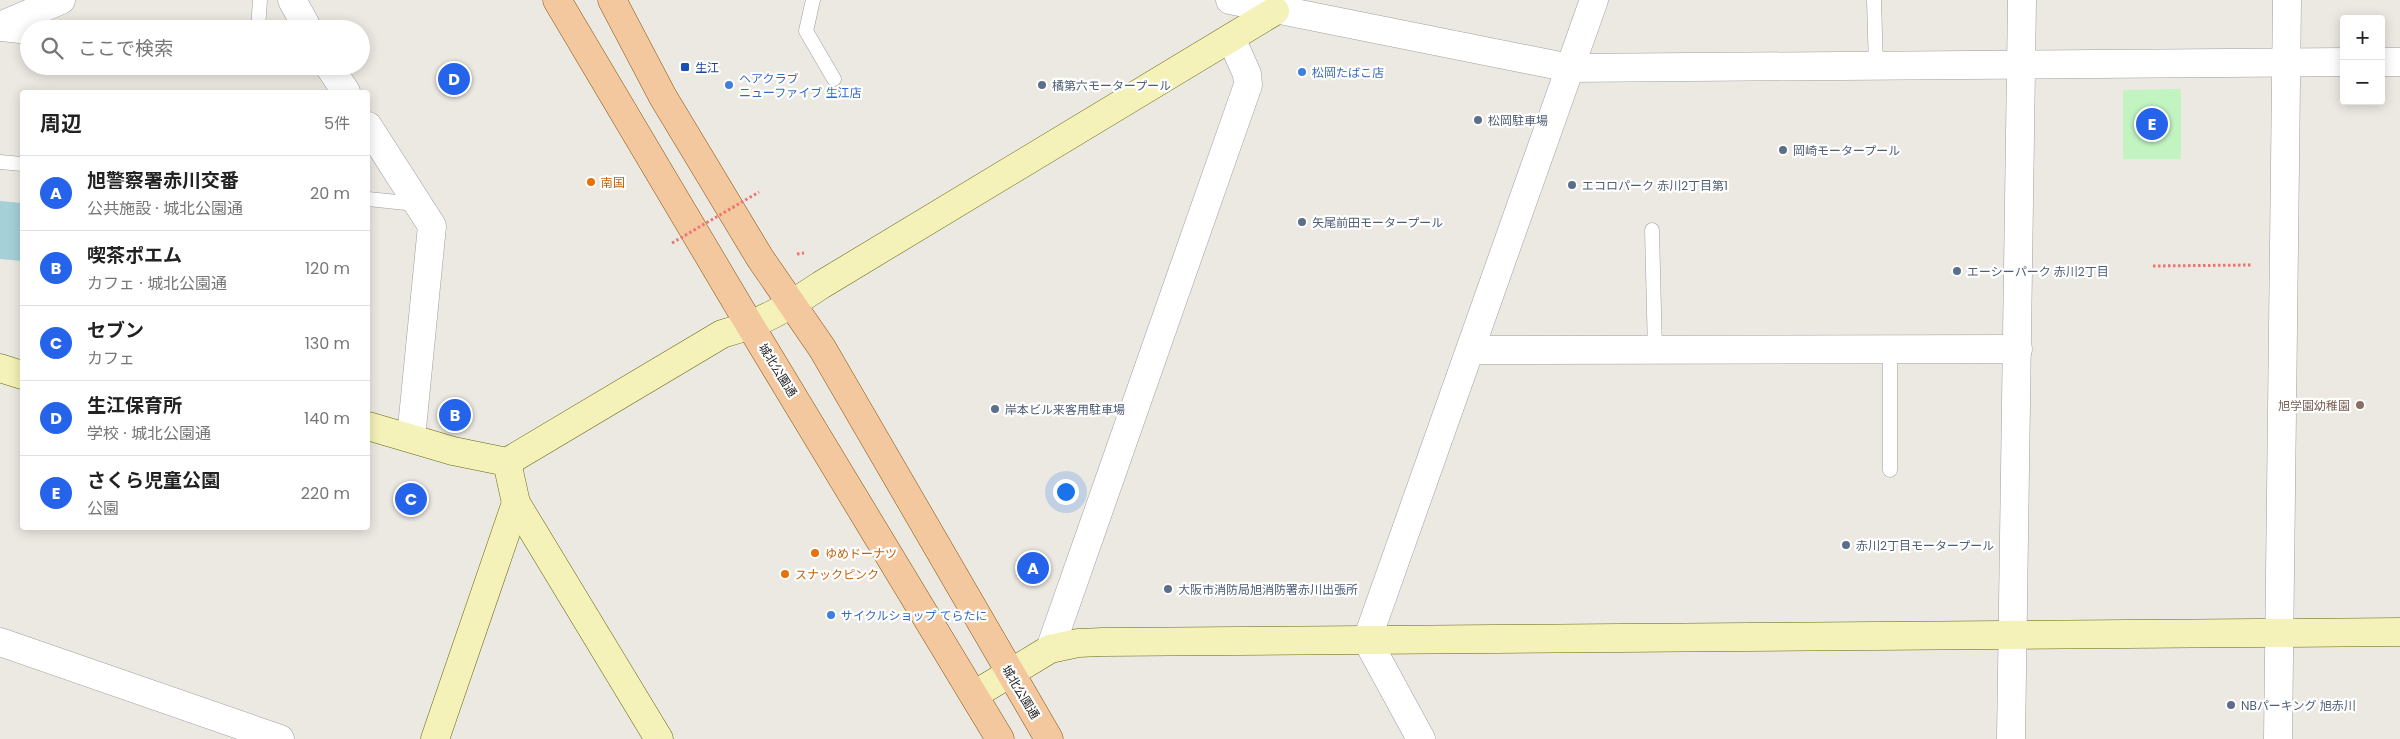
<!DOCTYPE html>
<html lang="ja">
<head>
<meta charset="utf-8">
<style>
  :root { --surface:#fff; --page:#f6f6f6; --text:#222; --muted:#767676; --line:#e0e0e0; --accent:#2563eb }
  body { margin:0; font-family:Poppins,"Noto Sans JP",sans-serif; background:var(--page); color:var(--text) }
  .controls { position:absolute; right:15px; top:15px; display:grid; overflow:hidden; border-radius:5px; box-shadow:0 2px 12px #0003 }
  .controls button { width:45px; height:45px; display:grid; place-items:center; padding:0; border:0; border-bottom:1px solid var(--line); background:var(--surface); color:var(--text); font:25px sans-serif }
  .you { position:absolute; left:1065px; top:491px; width:18px; height:18px; margin:-12px; border:4px solid #fff; border-radius:50%; background:#1a73e8; box-shadow:0 0 0 8px #1a73e833 }
  .badge { display:grid; place-items:center; width:32px; height:32px; border-radius:50%; background:var(--accent); color:#fff; font-size:16px; font-weight:700 }
  .pin { position:absolute; translate:-50% -50%; border:2px solid #fff; box-shadow:0 1px 5px #0006 }
  .list { margin:0; padding:0; list-style:none }
  h2 { display:flex; justify-content:space-between; align-items:center; height:65px; margin:0; padding:0 20px; font-size:21px }
  h2 small { font-size:16px; font-weight:400; color:var(--muted) }
  .list li { display:grid; grid-template-columns:32px 1fr auto; gap:15px; align-items:center; box-sizing:border-box; height:75px; padding:0 20px; border-top:1px solid var(--line) }
  .list b { display:block; font-size:19px; white-space:nowrap }
  .list p { margin:0; font-size:16px; white-space:nowrap; color:var(--muted) }
  .list em { font-size:16px; font-style:normal; color:var(--muted) }
  .icon { flex:none; width:28px; height:28px; fill:none; stroke:currentColor; stroke-width:2; stroke-linecap:round; stroke-linejoin:round }
  .map { position:relative; flex:none; width:2400px; height:739px; overflow:hidden }
  .search { position:absolute; background:var(--surface); box-shadow:0 2px 12px #0003; left:20px; top:20px; width:350px; height:55px; display:flex; align-items:center; gap:12px; box-sizing:border-box; padding:0 18px; border-radius:28px; color:var(--muted); font-size:19px }
  .panel { position:absolute; background:var(--surface); box-shadow:0 2px 12px #0003; left:20px; top:90px; width:350px; height:440px; border-radius:5px }
  .map>svg:first-child { display:block }
  .park { fill:#c1f4c1 }
  .water { fill:#a5d0d7 }
  .lines { fill:none; stroke-linecap:round; stroke-linejoin:round }
  .lane-casing { stroke:#9f9f9f; stroke-width:15 }
  .street-casing { stroke:#9f9f9f; stroke-width:29 }
  .secondary-casing { stroke:#65680d; stroke-width:29 }
  .primary-casing { stroke:#87540b; stroke-width:29 }
  .path { stroke:#ee7371; stroke-width:3; stroke-dasharray:2.5 2.5; stroke-linecap:butt }
  .lane { stroke:#fff; stroke-width:14 }
  .street { stroke:#fff; stroke-width:28 }
  .secondary { stroke:#f4f2b8; stroke-width:28 }
  .primary { stroke:#f4c89f; stroke-width:28 }
  .path-bridge { stroke:#ee7371; stroke-width:3; stroke-dasharray:2.5 2.5; stroke-linecap:butt }
  .transit-dot { fill:#1a4fb4; stroke:#fff; stroke-width:2 }
  .shop-dot { fill:#3f7fe0; stroke:#fff; stroke-width:2 }
  .service-dot { fill:#5c6f8a; stroke:#fff; stroke-width:2 }
  .food-dot { fill:#e8710a; stroke:#fff; stroke-width:2 }
  .education-dot { fill:#8d6e63; stroke:#fff; stroke-width:2 }
  .labels { text-anchor:middle; dominant-baseline:central; stroke-width:4.5; stroke-linejoin:round; paint-order:stroke }
  .transit-label { font-size:12px; fill:#164399; stroke:#fff; text-anchor:start }
  .shop-label { font-size:12px; fill:#366cbe; stroke:#fff; text-anchor:start }
  .service-label { font-size:12px; fill:#4e5e75; stroke:#fff; text-anchor:start }
  .food-label { font-size:12px; fill:#c56008; stroke:#fff; text-anchor:start }
  .street-label { font-size:12px; fill:#1b1b1b; stroke:#fff }
  .education-label { font-size:12px; fill:#785e54; stroke:#fff; text-anchor:end }
</style>
</head>
<body>
<div class="map">
<svg width="2400" height="739" viewBox="0 0 2400 739">
  <rect width="100%" height="100%" fill="#ece8e2"/>
  <polygon class="park" points="2181,89 2181,159 2123,159 2123,90"/>
  <polygon class="water" points="0,201 22,203 22,261 0,259"/>
  <g class="lines">
    <g class="lane-casing">
      <g id="lane">
        <polyline points="813,0 806,31 834,79"/>
        <polyline points="1874,0 1876,66"/>
        <polyline points="258,29 260,0"/>
        <polyline points="0,34 29,37"/>
        <polyline points="0,162 22,164"/>
        <polyline points="368,199 416,204"/>
        <polyline points="1652,230 1655,351"/>
        <polyline points="1890,470 1890,350"/>
      </g>
    </g>
    <g class="street-casing">
      <g id="street">
        <polyline points="292,0 308,29"/>
        <polyline points="1230,0 1570,68 2344,62"/>
        <polyline points="0,26 61,0"/>
        <polyline points="2381,62 2400,62"/>
        <polyline points="329,66 346,92"/>
        <polyline points="368,126 432,226 411,438"/>
        <polyline points="1471,350 2018,349"/>
        <polyline points="0,642 280,739"/>
        <polyline points="1050,649 1248,85 1247,74 1231,38"/>
        <polyline points="1421,739 1367,640 1594,0"/>
        <polyline points="2011,739 2022,0"/>
        <polyline points="2278,739 2287,0"/>
      </g>
    </g>
    <g class="secondary-casing">
      <g id="secondary">
        <polyline points="0,368 22,375"/>
        <path d="M368,426l85,25 54,11 215,-128c38,-10 66,-27 99,-49l454,-274"/>
        <polyline points="507,462 516,503 659,739"/>
        <polyline points="974,695 1050,649 1078,643 1103,642 2400,632"/>
        <polyline points="435,739 516,503"/>
      </g>
    </g>
    <g class="primary-casing">
      <g id="primary">
        <polyline points="557,0 751,327 1000,739"/>
        <polyline points="612,0 663,97 760,258 822,348 1049,739"/>
      </g>
    </g>
    <g class="path">
      <polyline points="797,254 804,253"/>
      <polyline points="2153,266 2252,265"/>
    </g>
    <use href="#lane" class="lane"/>
    <use href="#street" class="street"/>
    <use href="#secondary" class="secondary"/>
    <use href="#primary" class="primary"/>
    <polyline class="path-bridge" points="672,243 759,192"/>
  </g>
  <rect class="transit-dot" x="680" y="62" width="10" height="10" rx="2.5"/>
  <g class="shop-dot">
    <circle cx="1302" cy="72" r="5"/>
    <circle cx="729" cy="85" r="5"/>
    <circle cx="831" cy="615" r="5"/>
  </g>
  <g class="service-dot">
    <circle cx="1042" cy="85" r="5"/>
    <circle cx="1478" cy="120" r="5"/>
    <circle cx="1783" cy="150" r="5"/>
    <circle cx="1572" cy="185" r="5"/>
    <circle cx="1302" cy="222" r="5"/>
    <circle cx="1957" cy="271" r="5"/>
    <circle cx="995" cy="409" r="5"/>
    <circle cx="1846" cy="545" r="5"/>
    <circle cx="1168" cy="589" r="5"/>
    <circle cx="2231" cy="705" r="5"/>
  </g>
  <g class="food-dot">
    <circle cx="591" cy="182" r="5"/>
    <circle cx="815" cy="553" r="5"/>
    <circle cx="785" cy="574" r="5"/>
  </g>
  <circle class="education-dot" cx="2360" cy="405" r="5"/>
  <g class="labels">
    <g class="transit-label">
      <text x="695" y="67">生江</text>
    </g>
    <g class="shop-label">
      <text x="1312" y="72">松岡たばこ店</text>
      <text x="739" y="78">ヘアクラブ<tspan x="739" dy="14">ニューファイブ 生江店</tspan></text>
      <text x="841" y="615">サイクルショップ てらたに</text>
    </g>
    <g class="service-label">
      <text x="1052" y="85">橘第六モータープール</text>
      <text x="1488" y="120">松岡駐車場</text>
      <text x="1793" y="150">岡崎モータープール</text>
      <text x="1582" y="185">エコロパーク 赤川2丁目第1</text>
      <text x="1312" y="222">矢尾前田モータープール</text>
      <text x="1967" y="271">エーシーパーク 赤川2丁目</text>
      <text x="1005" y="409">岸本ビル来客用駐車場</text>
      <text x="1856" y="545">赤川2丁目モータープール</text>
      <text x="1178" y="589">大阪市消防局旭消防署赤川出張所</text>
      <text x="2241" y="705">NBパーキング 旭赤川</text>
    </g>
    <g class="food-label">
      <text x="601" y="182">南国</text>
      <text x="825" y="553">ゆめドーナツ</text>
      <text x="795" y="574">スナックピンク</text>
    </g>
    <g class="street-label">
      <text transform="translate(778 370) rotate(58)">城北公園通</text>
      <text transform="translate(1021 692) rotate(59)">城北公園通</text>
    </g>
    <g class="education-label">
      <text x="2350" y="405">旭学園幼稚園</text>
    </g>
  </g>
</svg>
<div class="controls">
<button>+</button>
<button>−</button>
</div>
<div class="you"></div>
<div class="pin badge" style="left:1033px;top:568px">A</div>
<div class="pin badge" style="left:455px;top:415px">B</div>
<div class="pin badge" style="left:411px;top:499px">C</div>
<div class="pin badge" style="left:454px;top:79px">D</div>
<div class="pin badge" style="left:2152px;top:124px">E</div>
<div class="search"><svg class="icon" aria-label="search" viewBox="0 0 24 24"><circle cx="10" cy="10" r="6"/><path d="M15 15l6 6"/></svg>ここで検索</div>
<section class="panel">
<h2>周辺<small>5件</small></h2>
<ul class="list">
<li><span class="badge">A</span><div><b>旭警察署赤川交番</b><p>公共施設 · 城北公園通</p></div><em>20 m</em></li>
<li><span class="badge">B</span><div><b>喫茶ポエム</b><p>カフェ · 城北公園通</p></div><em>120 m</em></li>
<li><span class="badge">C</span><div><b>セブン</b><p>カフェ</p></div><em>130 m</em></li>
<li><span class="badge">D</span><div><b>生江保育所</b><p>学校 · 城北公園通</p></div><em>140 m</em></li>
<li><span class="badge">E</span><div><b>さくら児童公園</b><p>公園</p></div><em>220 m</em></li>
</ul>
</section>
</div>
</body>
</html>
